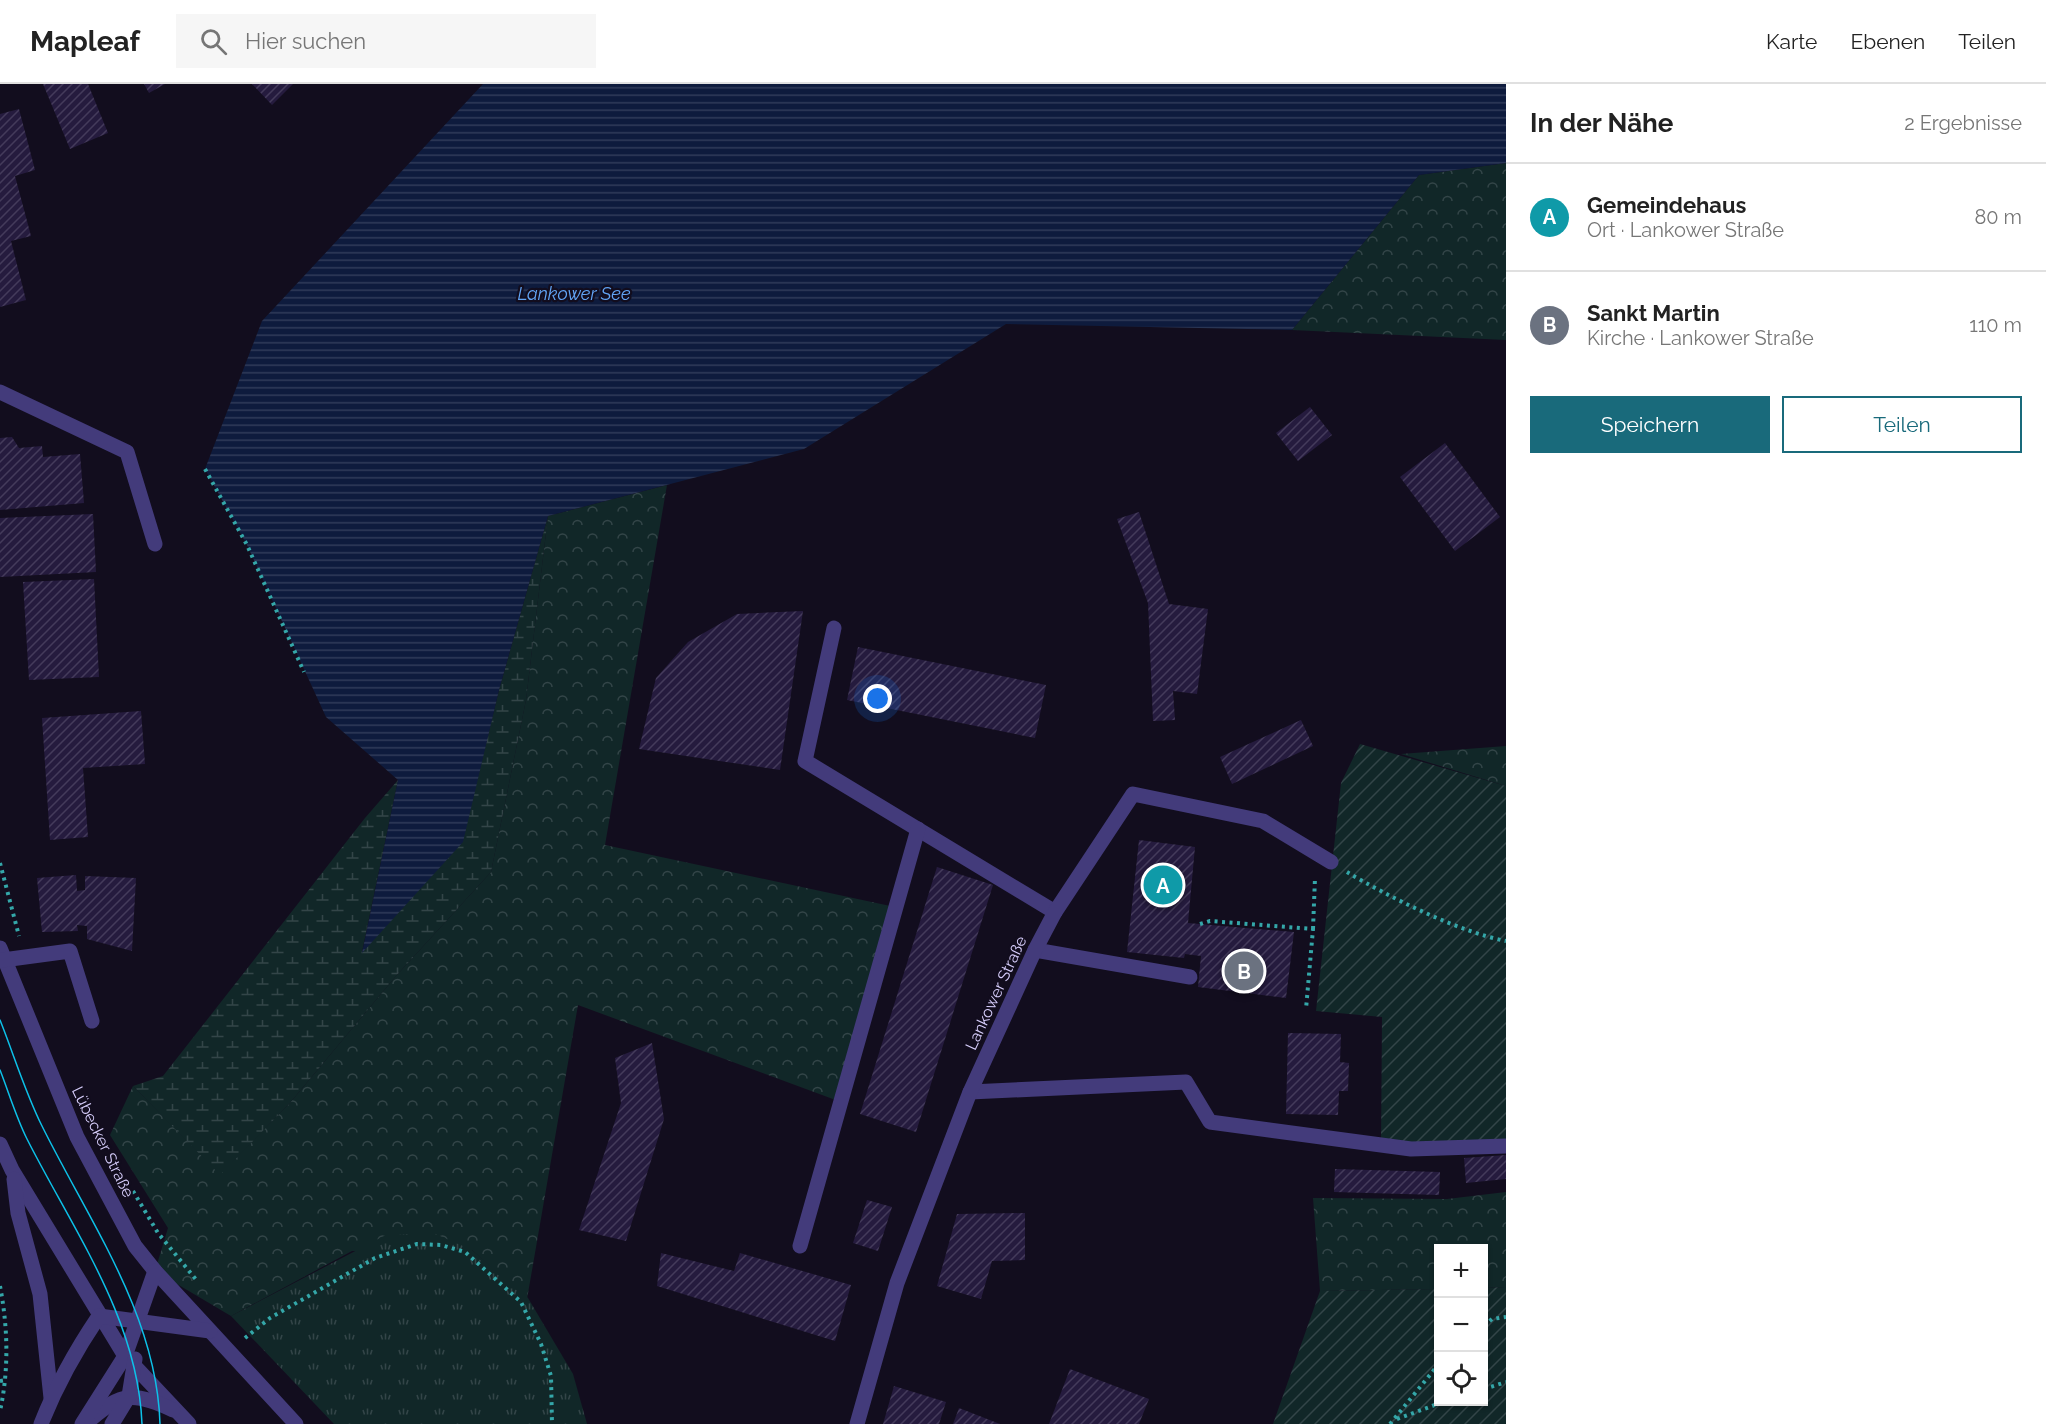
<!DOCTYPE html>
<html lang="de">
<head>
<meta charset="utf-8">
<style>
  :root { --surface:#fff; --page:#f6f6f6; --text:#222; --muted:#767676; --line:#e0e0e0; --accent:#196a7b }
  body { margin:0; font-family:Raleway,sans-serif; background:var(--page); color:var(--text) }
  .controls { position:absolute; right:18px; bottom:18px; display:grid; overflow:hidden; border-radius:0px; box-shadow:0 2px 4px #0004 }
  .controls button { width:54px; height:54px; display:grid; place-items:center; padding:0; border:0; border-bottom:2px solid var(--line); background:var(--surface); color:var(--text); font:30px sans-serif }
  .you { position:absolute; left:878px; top:615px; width:21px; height:21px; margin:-15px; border:4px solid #fff; border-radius:50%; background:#1a73e8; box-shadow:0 0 0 9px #1a73e833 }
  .badge { display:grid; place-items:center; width:39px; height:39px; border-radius:50%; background:var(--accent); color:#fff; font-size:20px; font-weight:700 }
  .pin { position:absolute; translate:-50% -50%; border:3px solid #fff; box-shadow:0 2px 6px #0006 }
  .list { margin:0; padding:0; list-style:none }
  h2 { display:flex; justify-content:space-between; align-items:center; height:78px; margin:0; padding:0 24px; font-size:26px }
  h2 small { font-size:20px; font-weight:400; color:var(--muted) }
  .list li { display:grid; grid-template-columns:39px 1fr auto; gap:18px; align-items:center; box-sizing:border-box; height:108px; padding:0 24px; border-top:2px solid var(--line) }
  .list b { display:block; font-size:22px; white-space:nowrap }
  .list p { margin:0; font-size:20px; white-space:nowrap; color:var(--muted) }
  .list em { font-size:20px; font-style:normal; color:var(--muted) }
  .actions { display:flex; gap:12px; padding:18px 24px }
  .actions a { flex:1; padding:14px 0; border:2px solid var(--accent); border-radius:0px; text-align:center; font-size:21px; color:var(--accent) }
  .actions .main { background:var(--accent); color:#fff }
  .icon { flex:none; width:33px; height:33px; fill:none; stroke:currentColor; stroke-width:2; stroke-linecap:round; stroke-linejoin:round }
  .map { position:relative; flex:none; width:1506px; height:1340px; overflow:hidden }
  header { display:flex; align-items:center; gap:36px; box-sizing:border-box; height:84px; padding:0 30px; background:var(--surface); border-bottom:2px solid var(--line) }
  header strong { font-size:28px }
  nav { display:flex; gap:33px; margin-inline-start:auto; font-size:21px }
  .search { width:420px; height:54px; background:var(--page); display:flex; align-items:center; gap:15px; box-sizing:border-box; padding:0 21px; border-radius:0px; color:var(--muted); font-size:22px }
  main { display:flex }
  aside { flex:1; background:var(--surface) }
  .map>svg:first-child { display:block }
  .forest { fill:url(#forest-crowns) }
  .wetland { fill:url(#wetland-marsh) }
  .park { fill:url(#park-tufts) }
  .garden { fill:url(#garden-furrows) }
  .water { fill:url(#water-rules) }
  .building { fill:url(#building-hatch) }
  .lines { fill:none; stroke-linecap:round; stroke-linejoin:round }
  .path { stroke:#34a7a9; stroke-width:4; stroke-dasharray:3 4.5; stroke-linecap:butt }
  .minor { stroke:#433b7b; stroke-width:15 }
  .tram { stroke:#0dc1e8; stroke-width:1.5 }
  .labels { text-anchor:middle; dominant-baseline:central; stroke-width:4.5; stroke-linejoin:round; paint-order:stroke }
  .street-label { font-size:16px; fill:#d7cefc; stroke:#120d1e }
  .water-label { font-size:18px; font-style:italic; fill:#62a5f6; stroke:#120d1e }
</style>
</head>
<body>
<header>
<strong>Mapleaf</strong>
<div class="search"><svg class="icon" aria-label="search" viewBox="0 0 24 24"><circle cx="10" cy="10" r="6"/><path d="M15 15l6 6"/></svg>Hier suchen</div>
<nav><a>Karte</a><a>Ebenen</a><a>Teilen</a></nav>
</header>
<main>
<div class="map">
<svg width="1506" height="1340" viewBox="0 0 1506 1340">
  <defs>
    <pattern id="forest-crowns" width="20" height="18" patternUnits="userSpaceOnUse" patternTransform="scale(1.5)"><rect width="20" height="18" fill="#112728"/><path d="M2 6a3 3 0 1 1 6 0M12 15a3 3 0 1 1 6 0" fill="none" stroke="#334548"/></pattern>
    <pattern id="wetland-marsh" width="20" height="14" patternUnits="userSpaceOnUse" patternTransform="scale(1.5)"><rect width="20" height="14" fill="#112728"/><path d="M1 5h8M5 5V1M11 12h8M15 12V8" fill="none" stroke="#334548"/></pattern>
    <pattern id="park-tufts" width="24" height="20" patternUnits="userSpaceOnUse" patternTransform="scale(1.5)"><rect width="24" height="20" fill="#112728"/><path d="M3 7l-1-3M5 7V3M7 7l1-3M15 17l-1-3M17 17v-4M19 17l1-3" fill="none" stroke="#334548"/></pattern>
    <pattern id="garden-furrows" width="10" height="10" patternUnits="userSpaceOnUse" patternTransform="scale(1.5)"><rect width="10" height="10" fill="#112728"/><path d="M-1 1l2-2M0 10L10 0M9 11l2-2" fill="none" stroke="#334548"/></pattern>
    <pattern id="water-rules" width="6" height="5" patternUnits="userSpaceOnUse" patternTransform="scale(1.5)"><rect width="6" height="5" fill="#0e1b3d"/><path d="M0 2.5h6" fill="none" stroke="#303b5a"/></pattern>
    <pattern id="building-hatch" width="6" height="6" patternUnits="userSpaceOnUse" patternTransform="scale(1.5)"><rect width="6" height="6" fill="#251b3e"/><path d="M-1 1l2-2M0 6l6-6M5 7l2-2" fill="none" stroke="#443b5b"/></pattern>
  </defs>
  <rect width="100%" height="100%" fill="#120d1e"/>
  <g class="forest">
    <polygon points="1506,79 1506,256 1292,246 1419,91"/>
    <polygon points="667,401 605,761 895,823 841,1018 578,921 527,1215 472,1166 352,1167 231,1232 155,1187 168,1144 110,1051 133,1002 220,1090 289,1020 396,892 491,788 526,616 548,432"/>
    <polygon points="1506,662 1506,702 1401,670"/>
    <polygon points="1506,1108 1506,1203 1484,1204 1484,1164 1438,1164 1438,1205 1320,1207 1313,1114 1447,1115"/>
  </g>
  <polygon class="wetland" points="548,432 526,616 491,788 396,892 289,1020 220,1091 133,1002 163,992 365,734 398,696 362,868 462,758 499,606"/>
  <polygon class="park" points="431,1148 472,1166 528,1214 573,1290 587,1340 334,1340 231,1232 384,1152"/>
  <g class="garden">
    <polygon points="1360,660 1506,702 1506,1062 1381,1061 1382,933 1316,927 1341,699"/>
    <polygon points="1506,1203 1506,1340 1273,1340 1320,1207 1438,1205 1438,1318 1484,1318 1484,1204"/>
  </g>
  <polygon class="water" points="483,0 1506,0 1506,79 1419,91 1292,246 1006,240 804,365 548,432 499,606 463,758 362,869 398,696 326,633 247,461 205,385 262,237"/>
  <g class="building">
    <polygon points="43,0 88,0 108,49 70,65"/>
    <polygon points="144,0 165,0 149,9"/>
    <polygon points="252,0 293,0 272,21"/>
    <polygon points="19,25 35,86 15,92 31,152 11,157 26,216 0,223 0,30"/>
    <polygon points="1310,323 1332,351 1298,377 1276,349"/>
    <polygon points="12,353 19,364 42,362 43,373 80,370 84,419 0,426 0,354"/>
    <polygon points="1445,359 1500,433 1455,467 1400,393"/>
    <polygon points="1139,428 1169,520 1208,525 1197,610 1173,607 1175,636 1153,637 1148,519 1117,435"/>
    <polygon points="93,430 96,488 0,493 0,434"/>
    <polygon points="94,495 99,593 29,596 23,498"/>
    <polygon points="803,527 780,686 639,665 656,594 688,558 737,530"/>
    <polygon points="858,563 1046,601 1035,654 847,616"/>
    <polygon points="141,627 145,680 83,684 88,753 50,756 42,634"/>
    <polygon points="1301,636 1313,662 1232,700 1220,673"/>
    <polygon points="1139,756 1195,763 1188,839 1294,848 1286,914 1198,903 1201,872 1185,870 1184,874 1127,868"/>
    <polygon points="937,783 993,801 916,1048 860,1030"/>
    <polygon points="76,791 77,807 85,806 85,792 136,794 132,867 87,855 87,842 77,841 78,847 42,848 37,794"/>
    <polygon points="1288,949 1341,950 1340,978 1349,979 1348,1007 1339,1007 1338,1031 1286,1030"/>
    <polygon points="652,959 664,1035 626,1157 579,1146 621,1019 615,974"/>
    <polygon points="1506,1071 1506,1095 1466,1099 1464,1074"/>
    <polygon points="1335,1085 1440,1088 1439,1111 1334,1108"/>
    <polygon points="867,1116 892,1123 878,1167 853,1159"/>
    <polygon points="1025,1129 1025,1176 992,1177 981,1215 937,1202 957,1130"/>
    <polygon points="661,1169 734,1187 740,1169 851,1201 835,1257 657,1202"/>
    <polygon points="1070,1285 1149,1315 1139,1340 1049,1340"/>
    <polygon points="894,1302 946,1318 939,1340 883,1340"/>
    <polygon points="959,1324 1000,1340 953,1340"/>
  </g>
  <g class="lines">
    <g class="path">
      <polyline points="205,385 247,461 304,588"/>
      <polyline points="0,779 19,852"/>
      <path d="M1347,788c42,25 112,60 159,69"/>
      <polyline points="1200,840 1210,837 1313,845 1306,925"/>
      <polyline points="1313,845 1315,794"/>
      <polyline points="133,1107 158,1149 198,1198"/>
      <path d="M0,1202c8,42 9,84 0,125"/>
      <polyline points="1484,1242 1492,1235 1506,1233"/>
      <polyline points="245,1254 270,1234 375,1174 417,1160 441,1161 465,1168 521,1218 541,1260 551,1292 552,1340"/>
      <polyline points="0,1297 7,1296"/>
      <polyline points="1484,1305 1506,1298"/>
      <polyline points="1397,1335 1443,1318"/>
      <polyline points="1390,1340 1438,1281"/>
    </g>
    <g class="minor">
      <polyline points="0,308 127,368 155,460"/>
      <polyline points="834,544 805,677 1055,828"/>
      <polyline points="0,864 77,1053 135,1162 155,1187 296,1340"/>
      <polyline points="1035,866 1190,893"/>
      <polyline points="3,876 70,867 92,937"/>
      <polyline points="970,1008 1186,998 1210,1038 1411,1065 1506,1062"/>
      <polyline points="0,1060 12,1086 125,1272 189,1340"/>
      <polyline points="14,1095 18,1129 40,1210 51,1314"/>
      <polyline points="800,1162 918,745"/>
      <path d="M90,1336c31,-28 45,-28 83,-10"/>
      <path d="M41,1340c15,-38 35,-74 58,-108l111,15"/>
      <polyline points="82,1340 125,1272 155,1187"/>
      <polyline points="112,1340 129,1312 135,1275"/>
      <polyline points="857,1340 897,1199 970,1008 1035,866 1055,828 1133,710 1263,737 1331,778"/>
    </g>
    <g class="tram">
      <path d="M0,936c14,35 25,72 42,106 47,95 115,189 118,298"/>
      <path d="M0,986c9,23 16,47 27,69 46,91 111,180 115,285"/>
    </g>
  </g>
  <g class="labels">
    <g class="street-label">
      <text transform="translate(996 909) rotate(-65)">Lankower Straße</text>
      <text transform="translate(103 1058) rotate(64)">Lübecker Straße</text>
    </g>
    <g class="water-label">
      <text x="574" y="209">Lankower See</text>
    </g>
  </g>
</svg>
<div class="controls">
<button>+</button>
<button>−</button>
<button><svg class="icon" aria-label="locate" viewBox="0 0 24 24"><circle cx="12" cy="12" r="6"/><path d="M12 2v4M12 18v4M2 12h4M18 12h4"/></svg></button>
</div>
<div class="you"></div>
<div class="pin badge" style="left:1163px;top:801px;background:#0f9aa8">A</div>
<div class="pin badge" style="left:1244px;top:887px;background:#6b7280">B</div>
</div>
<aside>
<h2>In der Nähe<small>2 Ergebnisse</small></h2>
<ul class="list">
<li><span class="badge" style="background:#0f9aa8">A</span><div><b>Gemeindehaus</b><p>Ort · Lankower Straße</p></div><em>80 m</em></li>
<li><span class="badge" style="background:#6b7280">B</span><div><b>Sankt Martin</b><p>Kirche · Lankower Straße</p></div><em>110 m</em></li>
</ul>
<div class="actions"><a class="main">Speichern</a><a>Teilen</a></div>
</aside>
</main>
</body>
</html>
